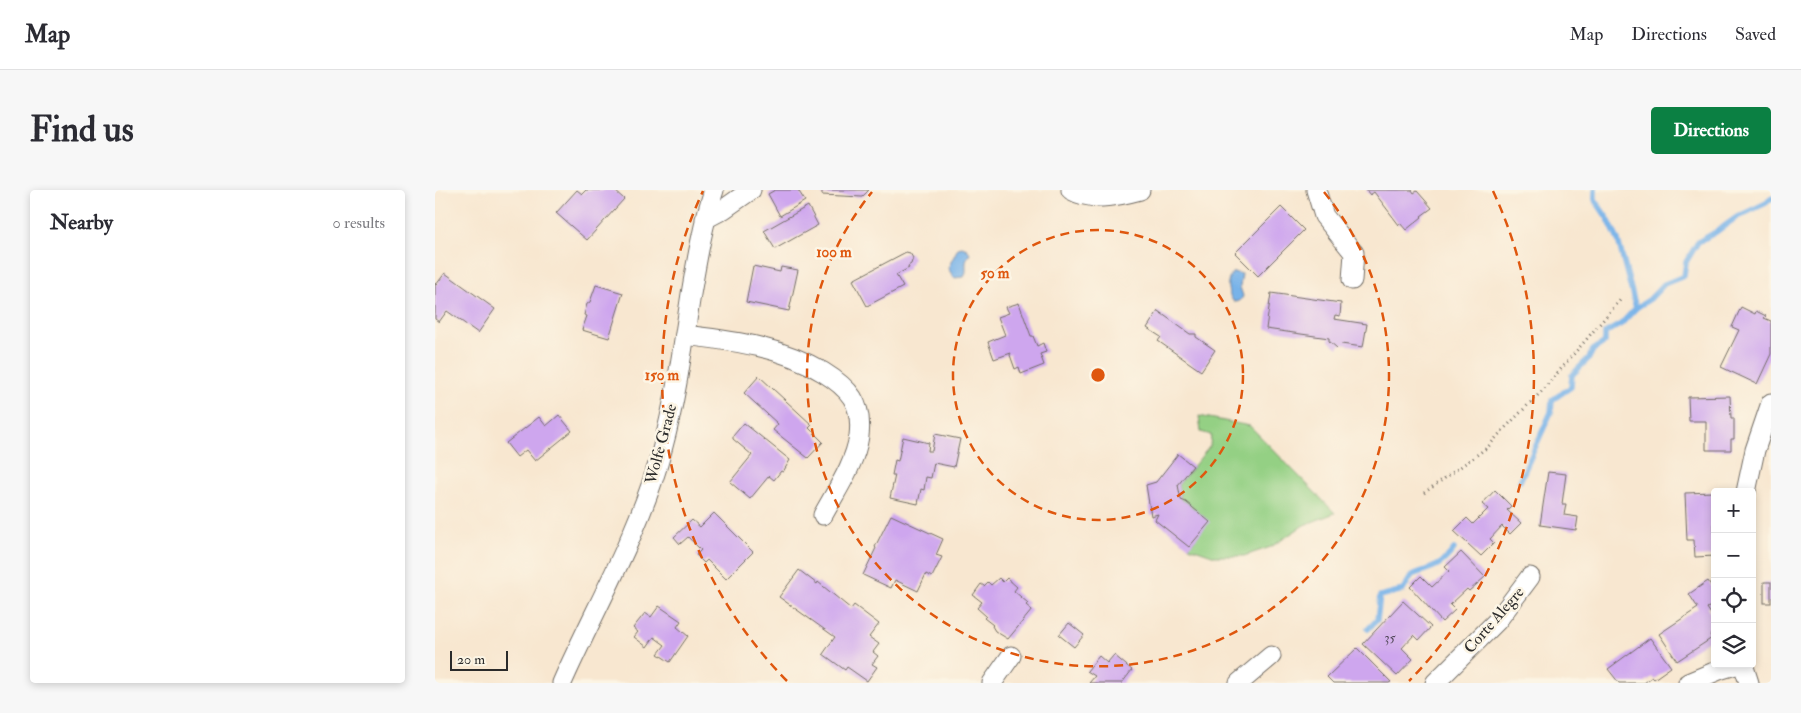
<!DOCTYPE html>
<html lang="en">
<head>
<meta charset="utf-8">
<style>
  :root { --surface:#fff; --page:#f7f7f7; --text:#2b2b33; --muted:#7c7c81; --line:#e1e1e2; --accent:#0b8043 }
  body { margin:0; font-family:"IM FELL Double Pica",serif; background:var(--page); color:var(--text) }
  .controls { position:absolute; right:15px; bottom:15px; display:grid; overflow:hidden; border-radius:5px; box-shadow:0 2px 8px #0003 }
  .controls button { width:45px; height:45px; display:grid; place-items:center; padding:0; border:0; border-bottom:1px solid var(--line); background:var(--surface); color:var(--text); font:25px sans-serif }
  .scale { position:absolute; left:15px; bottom:12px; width:58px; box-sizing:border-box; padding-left:5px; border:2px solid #2b2b2b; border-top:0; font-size:14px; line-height:18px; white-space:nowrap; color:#2b2b2b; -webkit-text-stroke:4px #fcf5e5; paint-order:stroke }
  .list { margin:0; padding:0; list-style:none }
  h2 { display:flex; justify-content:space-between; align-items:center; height:65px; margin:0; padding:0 20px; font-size:21px }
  h2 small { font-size:16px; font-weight:400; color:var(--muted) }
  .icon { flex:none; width:28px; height:28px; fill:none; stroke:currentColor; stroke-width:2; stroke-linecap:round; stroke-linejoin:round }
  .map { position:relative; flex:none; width:1336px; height:493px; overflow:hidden; border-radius:5px }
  header { display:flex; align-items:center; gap:30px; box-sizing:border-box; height:70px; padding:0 25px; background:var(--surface); border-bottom:1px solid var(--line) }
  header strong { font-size:24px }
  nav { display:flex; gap:28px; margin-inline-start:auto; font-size:18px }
  .intro { display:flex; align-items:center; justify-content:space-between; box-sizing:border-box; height:120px; padding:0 30px }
  h1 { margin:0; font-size:35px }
  .button { padding:12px 22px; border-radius:5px; background:var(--accent); color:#fff; font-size:18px; font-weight:700 }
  main { display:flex; gap:30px; padding:0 30px }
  aside { flex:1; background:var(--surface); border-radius:5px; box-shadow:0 2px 8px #0003 }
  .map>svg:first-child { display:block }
  .green { fill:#94d084; stroke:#607e58 }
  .water { fill:#78b3e9; stroke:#526f8a }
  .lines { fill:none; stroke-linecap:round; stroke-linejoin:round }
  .stream { stroke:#78b3e9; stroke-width:5.5 }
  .building { fill:#cea6ee }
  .minor-casing { stroke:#736d65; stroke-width:21 }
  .path { stroke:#736d65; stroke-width:3; stroke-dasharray:1 4; stroke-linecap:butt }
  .minor { stroke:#fff; stroke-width:19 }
  .ring { fill:none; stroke:#df570e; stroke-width:2.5; stroke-dasharray:9 6 }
  .labels { text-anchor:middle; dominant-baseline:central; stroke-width:5; stroke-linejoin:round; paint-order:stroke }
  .number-label { font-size:14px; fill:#544a5c }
  .street-label { font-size:16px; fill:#2b2b2b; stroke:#fcf5e5 }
  .centre { fill:#df570e; stroke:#fcf5e5; stroke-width:2.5 }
  .ring-label { font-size:15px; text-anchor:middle; font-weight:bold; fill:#df570e; stroke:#fcf5e5; stroke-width:5; stroke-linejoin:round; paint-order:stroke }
</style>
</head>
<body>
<header>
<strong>Map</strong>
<nav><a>Map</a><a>Directions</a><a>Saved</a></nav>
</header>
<div class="intro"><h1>Find us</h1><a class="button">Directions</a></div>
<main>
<aside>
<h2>Nearby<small>0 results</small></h2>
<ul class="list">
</ul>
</aside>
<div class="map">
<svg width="1336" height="493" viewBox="0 0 1336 493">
  <rect width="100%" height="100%" fill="#fcf5e5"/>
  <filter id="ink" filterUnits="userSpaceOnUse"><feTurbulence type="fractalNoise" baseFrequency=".02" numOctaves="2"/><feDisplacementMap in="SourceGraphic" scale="10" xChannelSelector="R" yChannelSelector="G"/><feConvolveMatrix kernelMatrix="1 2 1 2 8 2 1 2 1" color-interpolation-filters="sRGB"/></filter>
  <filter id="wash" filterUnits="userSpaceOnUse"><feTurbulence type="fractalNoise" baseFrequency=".0096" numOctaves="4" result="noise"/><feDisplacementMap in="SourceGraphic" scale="20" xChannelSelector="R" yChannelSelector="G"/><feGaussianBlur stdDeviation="1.12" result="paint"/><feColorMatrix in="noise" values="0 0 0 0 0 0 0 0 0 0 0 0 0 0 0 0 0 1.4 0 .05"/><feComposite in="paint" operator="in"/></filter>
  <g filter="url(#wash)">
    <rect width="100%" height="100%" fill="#f8e7d0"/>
    <polygon class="green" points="764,226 815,236 900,323 869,335 836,357 809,366 780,366 754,357 774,332 751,312 746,310 743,295 775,256 776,245 766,242"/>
    <g class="water">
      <path d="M527,57l5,2 3,4c-8,10 -1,16 -6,24l-10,1 -6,-10 10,-20z"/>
      <path d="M798,82l9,2 -2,13 3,9 -2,4 -4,2 -4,-1c-6,-9 -8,-20 0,-29z"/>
    </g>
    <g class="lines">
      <g class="stream">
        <polyline points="1160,0 1160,10 1173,29 1183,50 1201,118"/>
        <polyline points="1085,291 1116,222 1117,210 1136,197 1137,185 1154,168 1158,160 1170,152 1170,143 1186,134 1201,118 1215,109 1229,94 1249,86 1251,72 1263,52 1281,42 1302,27 1331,13 1336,8"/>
        <path d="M933,439l9,-9 3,-24 23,-6 9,-15c22,-9 27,-6 42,-26"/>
      </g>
    </g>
    <g id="blocks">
      <g class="building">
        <polygon points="142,0 147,4 151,0 179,0 189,9 152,50 121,23"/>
        <polygon points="340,0 363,0 370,11 345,26 333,4"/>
        <polygon points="387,0 434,0 427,7 387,5"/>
        <polygon points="931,0 977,0 979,3 982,1 997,18 986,26 987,27 971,40 965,33 964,35 939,2 935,5"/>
        <polygon points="373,16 383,35 340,59 329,41"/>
        <polygon points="846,17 869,40 823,86 800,63"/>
        <polygon points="471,62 475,63 478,68 476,74 473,76 474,78 461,85 468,97 432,116 418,90"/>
        <polygon points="318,76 345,82 346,77 363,80 354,121 311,112"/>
        <polygon points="10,83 60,119 43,143 12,121 4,132 0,129 0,93 1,95"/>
        <polygon points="161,95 188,103 174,148 147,140 152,126 149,125 152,114 155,112"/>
        <polygon points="836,103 906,113 905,126 900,125 899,129 932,134 928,157 906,154 902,158 894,151 894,148 831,139"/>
        <polygon points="584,113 596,146 598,146 602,156 608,153 611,162 605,164 609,175 586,184 584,177 580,179 575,165 576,163 559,169 553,152 570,145 563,127 574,123 571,117"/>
        <polygon points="1306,117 1320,124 1321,121 1331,126 1329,128 1336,131 1336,164 1322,194 1286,177 1304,140 1297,137"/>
        <polygon points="723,121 755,144 761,144 761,147 780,160 766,181 723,151 726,147 712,138"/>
        <polygon points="324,186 377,235 374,238 388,252 373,268 338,240 343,234 309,203"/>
        <polygon points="1295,206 1296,228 1299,228 1299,249 1296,249 1296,260 1271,260 1271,231 1254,231 1253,207"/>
        <polygon points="124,225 137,241 100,271 91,260 82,267 71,253 104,227 111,236"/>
        <polygon points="309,233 355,270 348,282 346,281 339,290 334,286 315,309 295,292 317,265 298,249 298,246"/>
        <polygon points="500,244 525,249 519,277 499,273 496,288 491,287 489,300 486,299 483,314 455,308 460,285 457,285 460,270 463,271 468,247 494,253 493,261 497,261"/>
        <polygon points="743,264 758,276 743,295 746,310 751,312 775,332 754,357 720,330 723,324 716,326 711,295 721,292"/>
        <polygon points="1113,282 1131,284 1127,314 1131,314 1129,325 1143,327 1141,340 1105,335"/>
        <polygon points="1060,300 1076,316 1072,320 1086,333 1075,344 1067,336 1055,349 1059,353 1046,366 1019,341 1032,328 1038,334 1053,319 1047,314"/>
        <polygon points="1278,302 1280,366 1260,367 1259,350 1252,350 1250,303"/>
        <polygon points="279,323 318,362 291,389 272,370 269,373 261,365 266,360 253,347 245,354 239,347 257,330 265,337"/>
        <polygon points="456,325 508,349 501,365 507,367 497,387 491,384 483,401 460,390 456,398 428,385 441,358 440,357"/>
        <polygon points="1026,362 1050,387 1034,401 1032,399 1015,415 1020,420 1007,432 975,397 986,386 997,397 1014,381 1010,377"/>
        <polygon points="364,380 382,394 383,392 416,419 419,415 444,434 434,447 444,454 438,462 443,466 437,474 442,477 432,491 412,477 410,480 388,464 400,447 344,407"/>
        <polygon points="564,388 568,392 572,388 582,397 579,401 593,413 591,415 597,420 573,449 560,441 557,436 558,435 549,428 551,426 542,418 547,412 538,405 546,394 549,396 553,392 556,395"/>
        <polygon points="1273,391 1280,401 1280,414 1272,418 1280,430 1280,441 1275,445 1277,448 1242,471 1224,444 1263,418 1254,404"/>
        <rect x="1329" y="392" width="7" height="21"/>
        <polygon points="968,411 996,437 984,450 979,445 967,458 978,469 962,486 928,454"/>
        <polygon points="224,416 246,431 242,437 253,446 235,472 223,464 230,455 219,447 212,457 199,447 203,442 198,438 210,423 216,427"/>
        <polygon points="634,433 649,445 639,457 624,445"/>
        <polygon points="1215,448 1236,477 1219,489 1217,487 1209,493 1184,493 1173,479"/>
        <polygon points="922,458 956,492 954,493 898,493 892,487"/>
        <polygon points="679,465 697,480 687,493 654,493 660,486 652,481 664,466 672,473"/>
      </g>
    </g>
  </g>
  <g filter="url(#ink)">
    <use href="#blocks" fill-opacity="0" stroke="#736d65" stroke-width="1"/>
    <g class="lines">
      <g class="minor-casing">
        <g id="minor">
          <path d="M636,0c21,12 47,6 69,0"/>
          <polyline points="881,0 889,26 919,63 917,90"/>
          <polyline points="270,29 289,19 316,0"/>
          <path d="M250,145c48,6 95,11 138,37 26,16 40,31 36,64 -4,28 -23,55 -36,79"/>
          <polyline points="1311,302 1320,260 1336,213"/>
          <polyline points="1308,474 1314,493"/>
          <path d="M127,493c34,-77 78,-151 100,-233 14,-51 21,-104 29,-156 6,-35 12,-70 23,-104"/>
          <polyline points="557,493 576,466"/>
          <polyline points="804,493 836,466"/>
          <polyline points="1000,493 1062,431 1095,387"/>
          <polyline points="1253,493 1284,480 1304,474"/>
        </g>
      </g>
      <polyline class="path" points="989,303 1053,257 1067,241 1106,202 1187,108"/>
      <use href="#minor" class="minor"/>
    </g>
  </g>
  <g class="ring">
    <circle cx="663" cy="185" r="145"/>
    <path d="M889 2A291 291 0 1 1 437 2"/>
    <path d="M352 491A436 436 0 0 1 268 1M1058 1A436 436 0 0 1 974 491"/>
  </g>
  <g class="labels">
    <g class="number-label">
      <text x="955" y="447">35</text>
    </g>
    <g class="street-label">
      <text transform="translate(226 254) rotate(-75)">Wolfe Grade</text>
      <text transform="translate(1059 430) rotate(-49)">Corte Alegre</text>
    </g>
  </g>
  <circle cx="663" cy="185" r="8" class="centre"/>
  <g class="ring-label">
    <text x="399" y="67">100 m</text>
    <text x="560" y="88">50 m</text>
    <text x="227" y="190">150 m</text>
  </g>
</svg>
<div class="controls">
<button>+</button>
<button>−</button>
<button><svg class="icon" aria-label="locate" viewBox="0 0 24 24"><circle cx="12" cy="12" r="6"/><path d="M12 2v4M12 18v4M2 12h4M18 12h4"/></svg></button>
<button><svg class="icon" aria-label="layers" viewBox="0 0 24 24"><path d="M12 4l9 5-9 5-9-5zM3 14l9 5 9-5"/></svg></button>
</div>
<div class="scale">20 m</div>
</div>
</main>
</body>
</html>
